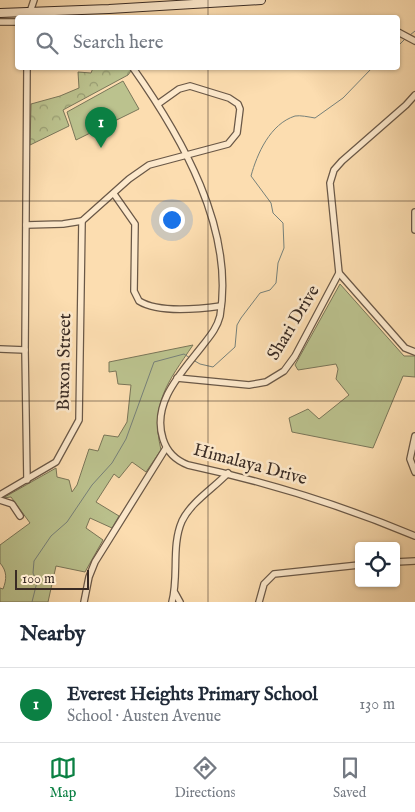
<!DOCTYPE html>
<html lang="en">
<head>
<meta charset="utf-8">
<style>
  :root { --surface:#fff; --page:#f2f2f3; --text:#1f2937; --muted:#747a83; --line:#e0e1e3; --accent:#0b8043 }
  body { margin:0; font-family:"IM FELL English",serif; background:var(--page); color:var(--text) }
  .controls { position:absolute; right:15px; bottom:15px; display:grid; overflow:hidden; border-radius:5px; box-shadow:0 1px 4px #0004 }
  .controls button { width:45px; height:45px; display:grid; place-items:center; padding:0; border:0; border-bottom:1px solid var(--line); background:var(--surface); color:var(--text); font:25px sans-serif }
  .scale { position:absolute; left:15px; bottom:12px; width:74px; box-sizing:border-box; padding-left:5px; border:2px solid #392b24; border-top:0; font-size:14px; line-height:18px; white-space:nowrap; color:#392b24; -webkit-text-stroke:4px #fde9cc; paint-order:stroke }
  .you { position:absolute; left:171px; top:219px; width:18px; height:18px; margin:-12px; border:4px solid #fff; border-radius:50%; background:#1a73e8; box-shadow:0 0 0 8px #1a73e833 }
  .badge { display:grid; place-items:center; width:32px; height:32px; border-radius:50%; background:var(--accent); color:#fff; font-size:16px; font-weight:700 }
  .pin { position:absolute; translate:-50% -41px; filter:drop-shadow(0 1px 2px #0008) }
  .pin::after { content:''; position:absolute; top:26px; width:18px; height:15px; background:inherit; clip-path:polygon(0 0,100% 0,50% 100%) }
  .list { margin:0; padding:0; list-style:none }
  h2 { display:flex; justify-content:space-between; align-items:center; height:65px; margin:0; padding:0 20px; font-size:21px }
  h2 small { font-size:16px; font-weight:400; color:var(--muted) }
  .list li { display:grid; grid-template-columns:32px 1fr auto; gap:15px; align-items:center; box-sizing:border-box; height:75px; padding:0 20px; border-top:1px solid var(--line) }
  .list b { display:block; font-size:19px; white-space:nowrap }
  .list p { margin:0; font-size:16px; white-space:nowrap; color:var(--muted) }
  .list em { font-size:16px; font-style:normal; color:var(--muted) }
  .icon { flex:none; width:28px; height:28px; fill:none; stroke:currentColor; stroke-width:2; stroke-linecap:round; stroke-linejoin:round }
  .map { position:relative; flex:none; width:415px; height:602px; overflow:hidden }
  .search { position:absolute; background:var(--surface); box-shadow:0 1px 4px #0004; left:15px; right:15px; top:15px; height:55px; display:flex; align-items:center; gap:12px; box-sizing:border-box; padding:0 18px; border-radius:5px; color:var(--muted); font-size:19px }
  .sheet { height:140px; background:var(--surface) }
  nav { display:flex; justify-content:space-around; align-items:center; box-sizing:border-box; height:70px; border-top:1px solid var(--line); background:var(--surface); font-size:14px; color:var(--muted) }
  nav a { display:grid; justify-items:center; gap:2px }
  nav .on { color:var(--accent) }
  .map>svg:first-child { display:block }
  .grass { fill:#bbc28e; stroke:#7a7659 }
  .forest { fill:url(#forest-crowns); stroke:#7a7659 }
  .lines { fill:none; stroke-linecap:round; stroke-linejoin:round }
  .stream { stroke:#77817a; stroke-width:1 }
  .street-casing { stroke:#6a5847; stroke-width:8 }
  .secondary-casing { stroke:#392b24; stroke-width:10 }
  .street { stroke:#fde9cc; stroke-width:5.5 }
  .secondary { stroke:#fde9cc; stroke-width:8 }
  .grid { fill:none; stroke:#392b24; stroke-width:1; stroke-opacity:0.55 }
  .labels { text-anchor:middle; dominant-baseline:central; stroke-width:5; stroke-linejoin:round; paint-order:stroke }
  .street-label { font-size:18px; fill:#392b24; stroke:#fde9cc }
</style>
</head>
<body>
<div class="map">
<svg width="415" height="602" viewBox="0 0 415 602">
  <defs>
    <pattern id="forest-crowns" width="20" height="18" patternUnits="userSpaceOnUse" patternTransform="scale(1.25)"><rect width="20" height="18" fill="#bbc28e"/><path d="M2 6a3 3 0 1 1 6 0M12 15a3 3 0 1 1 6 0" fill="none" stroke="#999e74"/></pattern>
  </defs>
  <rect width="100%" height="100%" fill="#fcddb0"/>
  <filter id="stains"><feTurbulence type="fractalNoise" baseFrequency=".004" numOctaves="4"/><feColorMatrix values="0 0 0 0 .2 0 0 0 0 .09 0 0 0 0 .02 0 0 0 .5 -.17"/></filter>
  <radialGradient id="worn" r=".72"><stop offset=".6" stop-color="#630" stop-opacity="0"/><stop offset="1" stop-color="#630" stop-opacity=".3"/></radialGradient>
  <g class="grass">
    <polygon points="123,81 139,109 76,140 67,112"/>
    <polygon points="340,284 404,356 415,356 415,377 403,376 373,448 292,432 289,418 308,409 319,419 349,395 336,379 338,369 336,364 298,370 295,365"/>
    <path d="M193,345c-25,37 -43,58 -32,105l-15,22 -14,-10 -13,16 -5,-4 -18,28 23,14 -7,12 -22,-10 -4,10 17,12 -18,32 -29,-6 -8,36h-48v-14l3,1c4,-10 4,-18 -3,-26v-18l30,-22 -19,-26 -8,1 53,-30 1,9 12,3 3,12 5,-7 12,-36 9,2 6,-16 14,2 9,-15 4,-37 -13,-1 -2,-13 -7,1v-10z"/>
  </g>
  <polygon class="forest" points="93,68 129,68 131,71 128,75 63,110 69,126 30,145 31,104 60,96 79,88 78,72 91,73"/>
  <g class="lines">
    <g class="stream">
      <polyline points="410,35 415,31"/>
      <polyline points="398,46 405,39"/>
      <path d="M193,360l7,4 13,3 22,-20 2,-22 4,-7 19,-25 10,-3 6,-7 2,-20 6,-15 -1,-25 -10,-10 -2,-10 -20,-27c6,-22 19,-52 44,-60 5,-1 14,1 20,2l28,-20 29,-30"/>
      <polyline points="32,602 37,582 33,573 34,561 51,536 67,522 92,485 112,463 126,439 154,362 184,354 190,358"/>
    </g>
    <g class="street-casing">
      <g id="street">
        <polyline points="28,18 34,0"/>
        <polyline points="0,22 18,22"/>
        <polyline points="398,32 415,41"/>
        <path d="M133,68c48,68 102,161 87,248 -3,12 -10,20 -17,29 -20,26 -52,57 -40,94 4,13 12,21 25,26 79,17 153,40 227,71"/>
        <polyline points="415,95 406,105 342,161 334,170 330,183 339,273 405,348 415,352"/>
        <path d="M114,194l21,30 -1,67 5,10c19,12 60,8 82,5"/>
        <polyline points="415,212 415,230"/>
        <polyline points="26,225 63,224 82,221 129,179 149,165 228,144 237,133 240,109 238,104 229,98 190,86 179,89 158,104"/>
        <polyline points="0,349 25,350"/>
        <polyline points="177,378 249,385 266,382 284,371 295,356 339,273"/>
        <polyline points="415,436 410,459 415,472"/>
        <polyline points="27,480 25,350 27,68"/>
        <polyline points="0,495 56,462 79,420 82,221"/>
        <polyline points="0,500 12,504 20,516"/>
        <polyline points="396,562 415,561"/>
        <polyline points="175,593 180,602"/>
        <polyline points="84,602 89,577 95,562 166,448"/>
        <path d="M172,602c7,-26 -1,-56 10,-81 9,-19 32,-33 46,-48"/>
        <polyline points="259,602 264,584 274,574 359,565"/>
      </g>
    </g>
    <g class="secondary-casing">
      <polyline id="secondary" points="0,13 109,9 261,0"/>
    </g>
    <use href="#street" class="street"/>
    <use href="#secondary" class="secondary"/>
  </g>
  <path class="grid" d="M208,0v18M208,68v534M0,201h415M0,401h415"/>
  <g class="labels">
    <g class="street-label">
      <text transform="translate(294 323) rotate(-59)">Shari Drive</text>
      <text transform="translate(65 362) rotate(-89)">Buxon Street</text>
      <text transform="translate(250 465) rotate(15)">Himalaya Drive</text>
    </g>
  </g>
  <rect width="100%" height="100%" filter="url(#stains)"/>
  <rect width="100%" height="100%" fill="url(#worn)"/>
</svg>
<div class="controls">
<button><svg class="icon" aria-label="locate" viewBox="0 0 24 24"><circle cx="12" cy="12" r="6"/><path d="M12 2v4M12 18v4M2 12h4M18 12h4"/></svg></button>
</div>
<div class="scale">100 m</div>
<div class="you"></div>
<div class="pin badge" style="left:101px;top:148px">1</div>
<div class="search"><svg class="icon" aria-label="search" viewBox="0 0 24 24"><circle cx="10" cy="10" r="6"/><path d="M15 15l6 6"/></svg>Search here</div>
</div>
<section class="sheet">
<h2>Nearby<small></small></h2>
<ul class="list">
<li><span class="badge">1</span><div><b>Everest Heights Primary School</b><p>School · Austen Avenue</p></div><em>130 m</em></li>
</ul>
</section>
<nav>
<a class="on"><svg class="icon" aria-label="map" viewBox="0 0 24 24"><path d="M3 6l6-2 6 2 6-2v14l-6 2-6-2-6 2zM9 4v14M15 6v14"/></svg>Map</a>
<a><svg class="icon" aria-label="directions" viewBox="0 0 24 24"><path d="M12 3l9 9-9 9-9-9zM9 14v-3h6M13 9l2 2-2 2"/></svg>Directions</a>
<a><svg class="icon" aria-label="saved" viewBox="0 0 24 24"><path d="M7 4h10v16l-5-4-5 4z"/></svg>Saved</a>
</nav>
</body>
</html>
